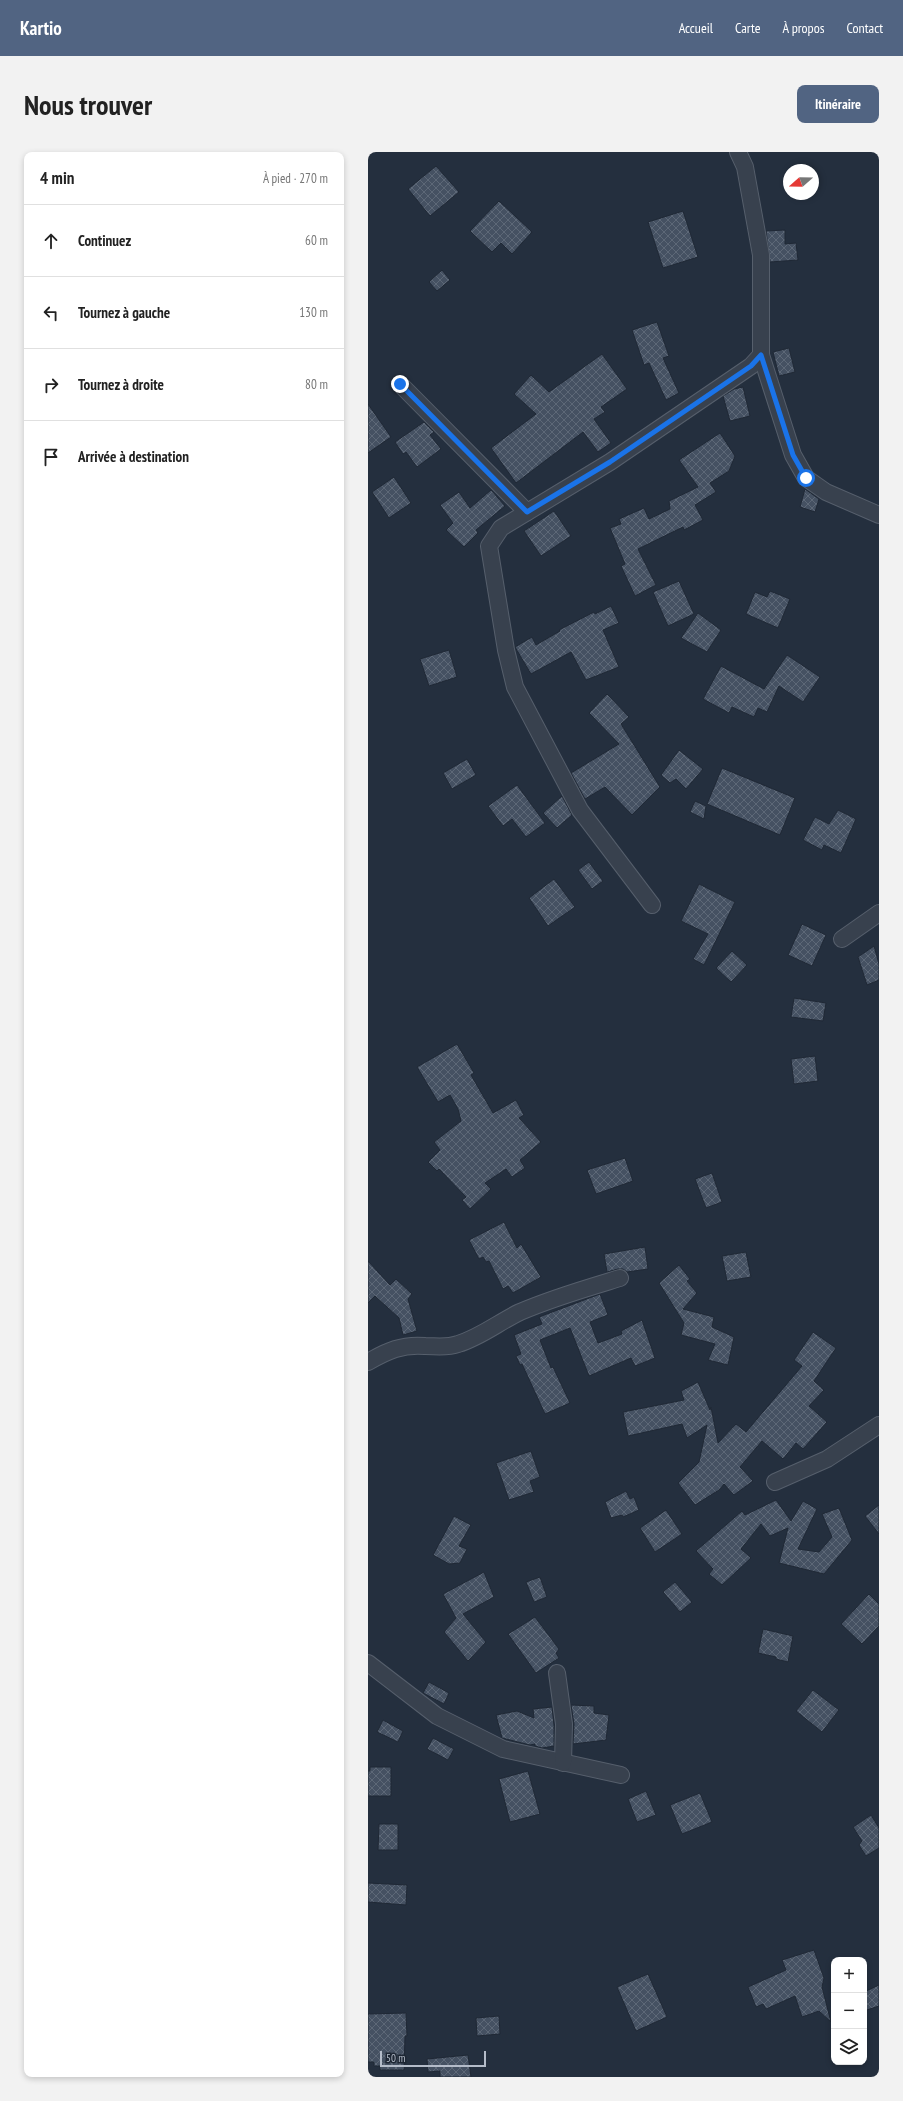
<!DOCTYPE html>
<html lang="fr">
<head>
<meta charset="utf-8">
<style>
  :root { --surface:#fff; --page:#f2f2f2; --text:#222; --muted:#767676; --line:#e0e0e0; --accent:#516482 }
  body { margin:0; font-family:"PT Sans Narrow",sans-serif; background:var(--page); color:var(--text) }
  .controls { position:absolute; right:12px; bottom:12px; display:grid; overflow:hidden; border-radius:8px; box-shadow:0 2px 6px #0003 }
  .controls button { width:36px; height:36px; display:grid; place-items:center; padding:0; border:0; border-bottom:1px solid var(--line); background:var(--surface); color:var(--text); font:20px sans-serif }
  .compass { position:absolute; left:415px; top:12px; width:36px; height:36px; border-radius:50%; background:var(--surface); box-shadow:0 2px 6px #0003; rotate:250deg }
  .scale { position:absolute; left:12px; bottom:10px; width:106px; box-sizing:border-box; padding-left:4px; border:2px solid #b4bcc9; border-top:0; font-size:11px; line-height:14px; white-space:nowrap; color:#b4bcc9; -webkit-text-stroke:3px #1d2633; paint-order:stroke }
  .stop { position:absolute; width:12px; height:12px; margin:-9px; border:3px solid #1a73e8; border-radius:50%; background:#fff }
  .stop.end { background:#1a73e8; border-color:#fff; box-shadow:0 1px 4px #0008 }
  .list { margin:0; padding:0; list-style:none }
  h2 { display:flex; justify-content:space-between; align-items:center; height:52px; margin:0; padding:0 16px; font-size:17px }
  h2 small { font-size:13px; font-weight:400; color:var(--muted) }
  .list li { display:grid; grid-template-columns:26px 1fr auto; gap:12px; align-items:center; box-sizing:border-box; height:72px; padding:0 16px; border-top:1px solid var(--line) }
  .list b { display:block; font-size:15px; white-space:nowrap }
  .list em { font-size:13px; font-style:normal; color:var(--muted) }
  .icon { flex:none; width:22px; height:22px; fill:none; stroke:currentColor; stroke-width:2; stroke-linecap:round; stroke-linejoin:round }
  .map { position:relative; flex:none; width:511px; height:1925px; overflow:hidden; border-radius:8px }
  header { display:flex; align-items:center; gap:24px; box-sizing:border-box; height:56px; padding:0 20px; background:var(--accent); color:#fff }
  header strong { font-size:19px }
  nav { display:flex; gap:22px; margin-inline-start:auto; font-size:14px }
  .intro { display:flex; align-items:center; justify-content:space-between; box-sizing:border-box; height:96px; padding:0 24px }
  h1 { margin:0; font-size:28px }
  .button { padding:10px 18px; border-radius:8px; background:var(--accent); color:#fff; font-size:14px; font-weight:700 }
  main { display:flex; gap:24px; padding:0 24px }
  aside { flex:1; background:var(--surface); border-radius:8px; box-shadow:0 2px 6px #0003 }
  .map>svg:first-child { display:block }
  .building { fill:url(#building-cross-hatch); stroke:#1f2835 }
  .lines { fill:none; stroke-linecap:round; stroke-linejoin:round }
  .street-casing { stroke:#565f6c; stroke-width:18 }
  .street { stroke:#38414e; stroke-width:16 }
  .route { stroke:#1a73e8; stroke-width:5 }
</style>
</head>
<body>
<header>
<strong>Kartio</strong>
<nav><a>Accueil</a><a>Carte</a><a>À propos</a><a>Contact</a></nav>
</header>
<div class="intro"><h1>Nous trouver</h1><a class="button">Itinéraire</a></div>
<main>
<aside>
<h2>4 min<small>À pied · 270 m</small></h2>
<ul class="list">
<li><svg class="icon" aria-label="ahead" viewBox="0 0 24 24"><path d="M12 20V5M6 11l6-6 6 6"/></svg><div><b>Continuez</b></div><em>60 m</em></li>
<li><svg class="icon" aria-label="left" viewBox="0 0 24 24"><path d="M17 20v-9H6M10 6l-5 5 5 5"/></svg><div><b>Tournez à gauche</b></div><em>130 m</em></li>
<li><svg class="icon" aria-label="right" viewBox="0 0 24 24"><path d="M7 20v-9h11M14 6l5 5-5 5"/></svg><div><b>Tournez à droite</b></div><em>80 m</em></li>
<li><svg class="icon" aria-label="arrive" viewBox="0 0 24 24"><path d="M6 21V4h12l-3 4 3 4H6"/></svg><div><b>Arrivée à destination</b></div></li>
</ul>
</aside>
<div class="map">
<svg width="511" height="1925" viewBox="0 0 511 1925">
  <defs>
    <pattern id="building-cross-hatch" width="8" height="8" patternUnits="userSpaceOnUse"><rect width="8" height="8" fill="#455162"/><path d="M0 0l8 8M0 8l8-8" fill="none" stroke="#5d6877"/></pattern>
  </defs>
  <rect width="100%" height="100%" fill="#242f3e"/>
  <g class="building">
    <polygon points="68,14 91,40 62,64 40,37"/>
    <polygon points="131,49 164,80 144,102 133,91 124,100 102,79"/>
    <polygon points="315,59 330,105 295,116 280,70"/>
    <polygon points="417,78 417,92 428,91 430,108 402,110 398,79"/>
    <polygon points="74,118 82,128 69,139 61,130"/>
    <polygon points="289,170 301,204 295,206 311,241 298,248 281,211 276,213 264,178"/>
    <polygon points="421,196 427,220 411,224 405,200"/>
    <polygon points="234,202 259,237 233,255 237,260 226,267 243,291 230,300 215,280 148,331 123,296 168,262 146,242 163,223 181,240"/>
    <polygon points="375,235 382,264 362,269 355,244 366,237"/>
    <polygon points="0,252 23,285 0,301"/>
    <polygon points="56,270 66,280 62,283 73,297 49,315 38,300 35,302 27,290"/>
    <polygon points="352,281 367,304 361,319 342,331 348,340 327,353 335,368 316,378 315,375 270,397 288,433 267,444 253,414 257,412 242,376 253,372 251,367 276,356 281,367 302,357 301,349 330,335 311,308"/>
    <polygon points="26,325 43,351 21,366 4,340"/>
    <polygon points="437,337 451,347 447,360 432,355"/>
    <polygon points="123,338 137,354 108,378 110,381 96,395 78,378 85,371 72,353 91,340 102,356"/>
    <polygon points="186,359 203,384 173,404 156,379"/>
    <polygon points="311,429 326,462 300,474 285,440"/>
    <polygon points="402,439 422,447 410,476 378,462 387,440 399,445"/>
    <polygon points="243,454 251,471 235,478 251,515 218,528 203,500 163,522 147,495 164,485 168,493 192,479 191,478 226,460 227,462"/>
    <polygon points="330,461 353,478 339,500 313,486"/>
    <polygon points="81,498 89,525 61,534 52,507"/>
    <polygon points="419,503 452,525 435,550 411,534 399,560 390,556 386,565 364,555 361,561 335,547 353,514 396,537"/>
    <polygon points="239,542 261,565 253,572 292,635 264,663 237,635 217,647 203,621 251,592 221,561"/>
    <polygon points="311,598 335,617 318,637 308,627 302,631 293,623"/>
    <polygon points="99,607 108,623 84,637 75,621"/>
    <polygon points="354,616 427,646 412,683 339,652"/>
    <polygon points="149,633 177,671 158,685 144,667 135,674 120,654"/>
    <polygon points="194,644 204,663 189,676 175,661"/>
    <polygon points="327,649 338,654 336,667 322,660"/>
    <polygon points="470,658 488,667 473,701 456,693 454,698 435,688 447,665 461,672"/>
    <polygon points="221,710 235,729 224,737 210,718"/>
    <polygon points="186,727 207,755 180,774 161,746"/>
    <polygon points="331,732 367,750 336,813 325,807 340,782 313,769"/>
    <polygon points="434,772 458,783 444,814 420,803"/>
    <polygon points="506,794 511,812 511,828 499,833 490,805"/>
    <polygon points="364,799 379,813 363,830 348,816"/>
    <polygon points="426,846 458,851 455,869 423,865"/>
    <polygon points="89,892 106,921 103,923 125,961 148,948 156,963 151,966 173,990 152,1008 157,1016 144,1025 138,1017 117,1031 123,1037 102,1057 94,1048 98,1045 71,1017 69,1019 60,1010 72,998 66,990 93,969 90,957 82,943 70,950 49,915"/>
    <polygon points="447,904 450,929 426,932 423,907"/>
    <polygon points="257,1006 265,1029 228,1042 219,1018"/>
    <polygon points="344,1021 354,1050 338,1056 327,1027"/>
    <polygon points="136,1070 149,1096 153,1092 173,1125 145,1141 140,1134 135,1137 121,1109 118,1110 115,1105 111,1107 101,1088"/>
    <polygon points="277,1095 280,1117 259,1120 255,1117 250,1117 239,1120 236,1102"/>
    <polygon points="378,1100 383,1125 359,1129 354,1104"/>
    <polygon points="0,1109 22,1133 28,1127 44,1142 40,1147 49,1179 35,1183 31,1166 7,1144 0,1151"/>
    <polygon points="311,1113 322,1127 319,1129 329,1141 315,1157 346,1165 344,1175 366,1185 360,1213 340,1208 347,1192 313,1183 316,1171 291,1131"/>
    <polygon points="232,1142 240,1163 222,1170 230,1191 254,1182 253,1179 274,1168 287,1206 267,1214 263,1206 221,1224 202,1176 172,1188 183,1216 185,1215 202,1251 177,1262 154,1212 152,1213 148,1204 153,1202 146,1183 174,1172 171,1165"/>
    <polygon points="445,1180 468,1196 446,1229 456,1238 441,1254 459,1270 435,1297 428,1291 415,1307 394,1289 372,1315 385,1329 366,1343 356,1332 351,1338 327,1353 310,1331 331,1310 339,1273 319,1286 314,1272 260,1284 255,1260 316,1248 313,1239 330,1230 342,1258 343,1255 350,1291 368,1272 378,1280 434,1214 426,1208"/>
    <polygon points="163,1299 172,1325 162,1329 166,1340 141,1348 128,1311"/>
    <polygon points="258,1339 262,1347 266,1345 271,1358 255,1365 254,1363 243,1366 237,1350"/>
    <polygon points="408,1348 423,1369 435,1349 449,1357 430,1397 451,1400 464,1385 454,1362 471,1356 484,1388 456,1422 411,1411 420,1376 402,1384 393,1372 373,1397 383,1406 354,1433 341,1422 345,1417 328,1399 374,1359 377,1363"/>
    <polygon points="511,1353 511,1382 497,1364"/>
    <polygon points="298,1358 314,1382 287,1400 272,1376"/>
    <polygon points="86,1364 103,1373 91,1394 99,1397 92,1411 81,1412 65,1403"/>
    <polygon points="116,1420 126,1445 95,1462 118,1490 100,1509 76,1480 88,1466 75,1442"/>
    <polygon points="172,1425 179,1445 166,1450 158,1430"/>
    <polygon points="307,1430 324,1450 312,1460 295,1440"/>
    <polygon points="501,1442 511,1452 511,1474 494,1492 473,1472"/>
    <polygon points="167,1465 191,1497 188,1501 191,1506 168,1521 140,1482"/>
    <polygon points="395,1477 425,1484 420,1510 408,1507 408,1505 390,1501"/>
    <polygon points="61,1530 81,1541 76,1552 55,1541"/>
    <polygon points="445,1538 471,1558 454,1580 428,1559"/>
    <polygon points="203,1553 226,1554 226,1561 241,1563 238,1588 205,1592 206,1572"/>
    <polygon points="184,1555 186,1573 186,1594 174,1596 167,1594 167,1592 162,1593 134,1586 128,1563 149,1559 166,1566 165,1557"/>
    <polygon points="15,1568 35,1579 30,1590 9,1580"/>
    <polygon points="65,1586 86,1597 80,1608 59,1597"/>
    <polygon points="2,1615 23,1615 23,1644 0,1644 0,1619 2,1619"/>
    <polygon points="160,1619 172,1662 142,1670 131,1627"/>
    <polygon points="278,1639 288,1663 269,1670 260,1647"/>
    <polygon points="332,1641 344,1670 314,1682 302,1653"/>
    <polygon points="503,1663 511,1676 511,1696 498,1704 491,1693 494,1689 485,1675"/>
    <polygon points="11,1672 30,1672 30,1698 10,1698"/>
    <polygon points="0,1731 39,1733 38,1753 0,1750"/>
    <polygon points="446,1798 456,1826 454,1835 463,1870 451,1859 434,1865 427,1844 398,1857 395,1852 388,1855 380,1835 418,1818 414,1808"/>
    <polygon points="280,1822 299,1865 268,1879 249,1835"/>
    <polygon points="511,1833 511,1854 496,1859 496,1840"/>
    <polygon points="38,1861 39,1884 37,1884 36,1918 12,1918 12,1914 6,1914 6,1910 0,1910 0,1862"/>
    <polygon points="131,1864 132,1882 109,1884 108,1866"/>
    <polygon points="100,1903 103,1925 72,1925 72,1919 60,1920 59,1907"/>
  </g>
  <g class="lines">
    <g class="street-casing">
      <g id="street">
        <polyline points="393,203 425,303 438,326 458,340 511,363"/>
        <polyline points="32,232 159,360"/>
        <polyline points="284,753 212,658 147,535 138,498 121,394 133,376 242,310 383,214 393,203 393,103 377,15 370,0"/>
        <polyline points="474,787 511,761"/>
        <path d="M0,1210c19,-11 34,-18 57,-16 11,0 22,2 33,-2 23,-7 41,-22 62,-32 32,-14 67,-24 100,-34"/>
        <polyline points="407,1330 459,1307 511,1273"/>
        <polyline points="0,1511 69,1564 135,1597 253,1623"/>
        <polyline points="189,1521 196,1572 195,1611"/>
      </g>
    </g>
    <use href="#street" class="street"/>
  </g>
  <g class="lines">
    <polyline class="route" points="32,232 159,360 242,310 383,214 393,203 425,303 438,326"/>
  </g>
</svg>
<div class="controls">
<button>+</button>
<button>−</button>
<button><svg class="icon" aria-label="layers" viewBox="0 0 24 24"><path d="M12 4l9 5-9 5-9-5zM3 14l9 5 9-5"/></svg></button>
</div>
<svg class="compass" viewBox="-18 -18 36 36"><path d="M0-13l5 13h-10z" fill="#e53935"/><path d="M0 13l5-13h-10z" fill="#767676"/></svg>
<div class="scale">50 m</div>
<div class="stop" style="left:438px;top:326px"></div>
<div class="stop end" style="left:32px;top:232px"></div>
</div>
</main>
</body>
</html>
